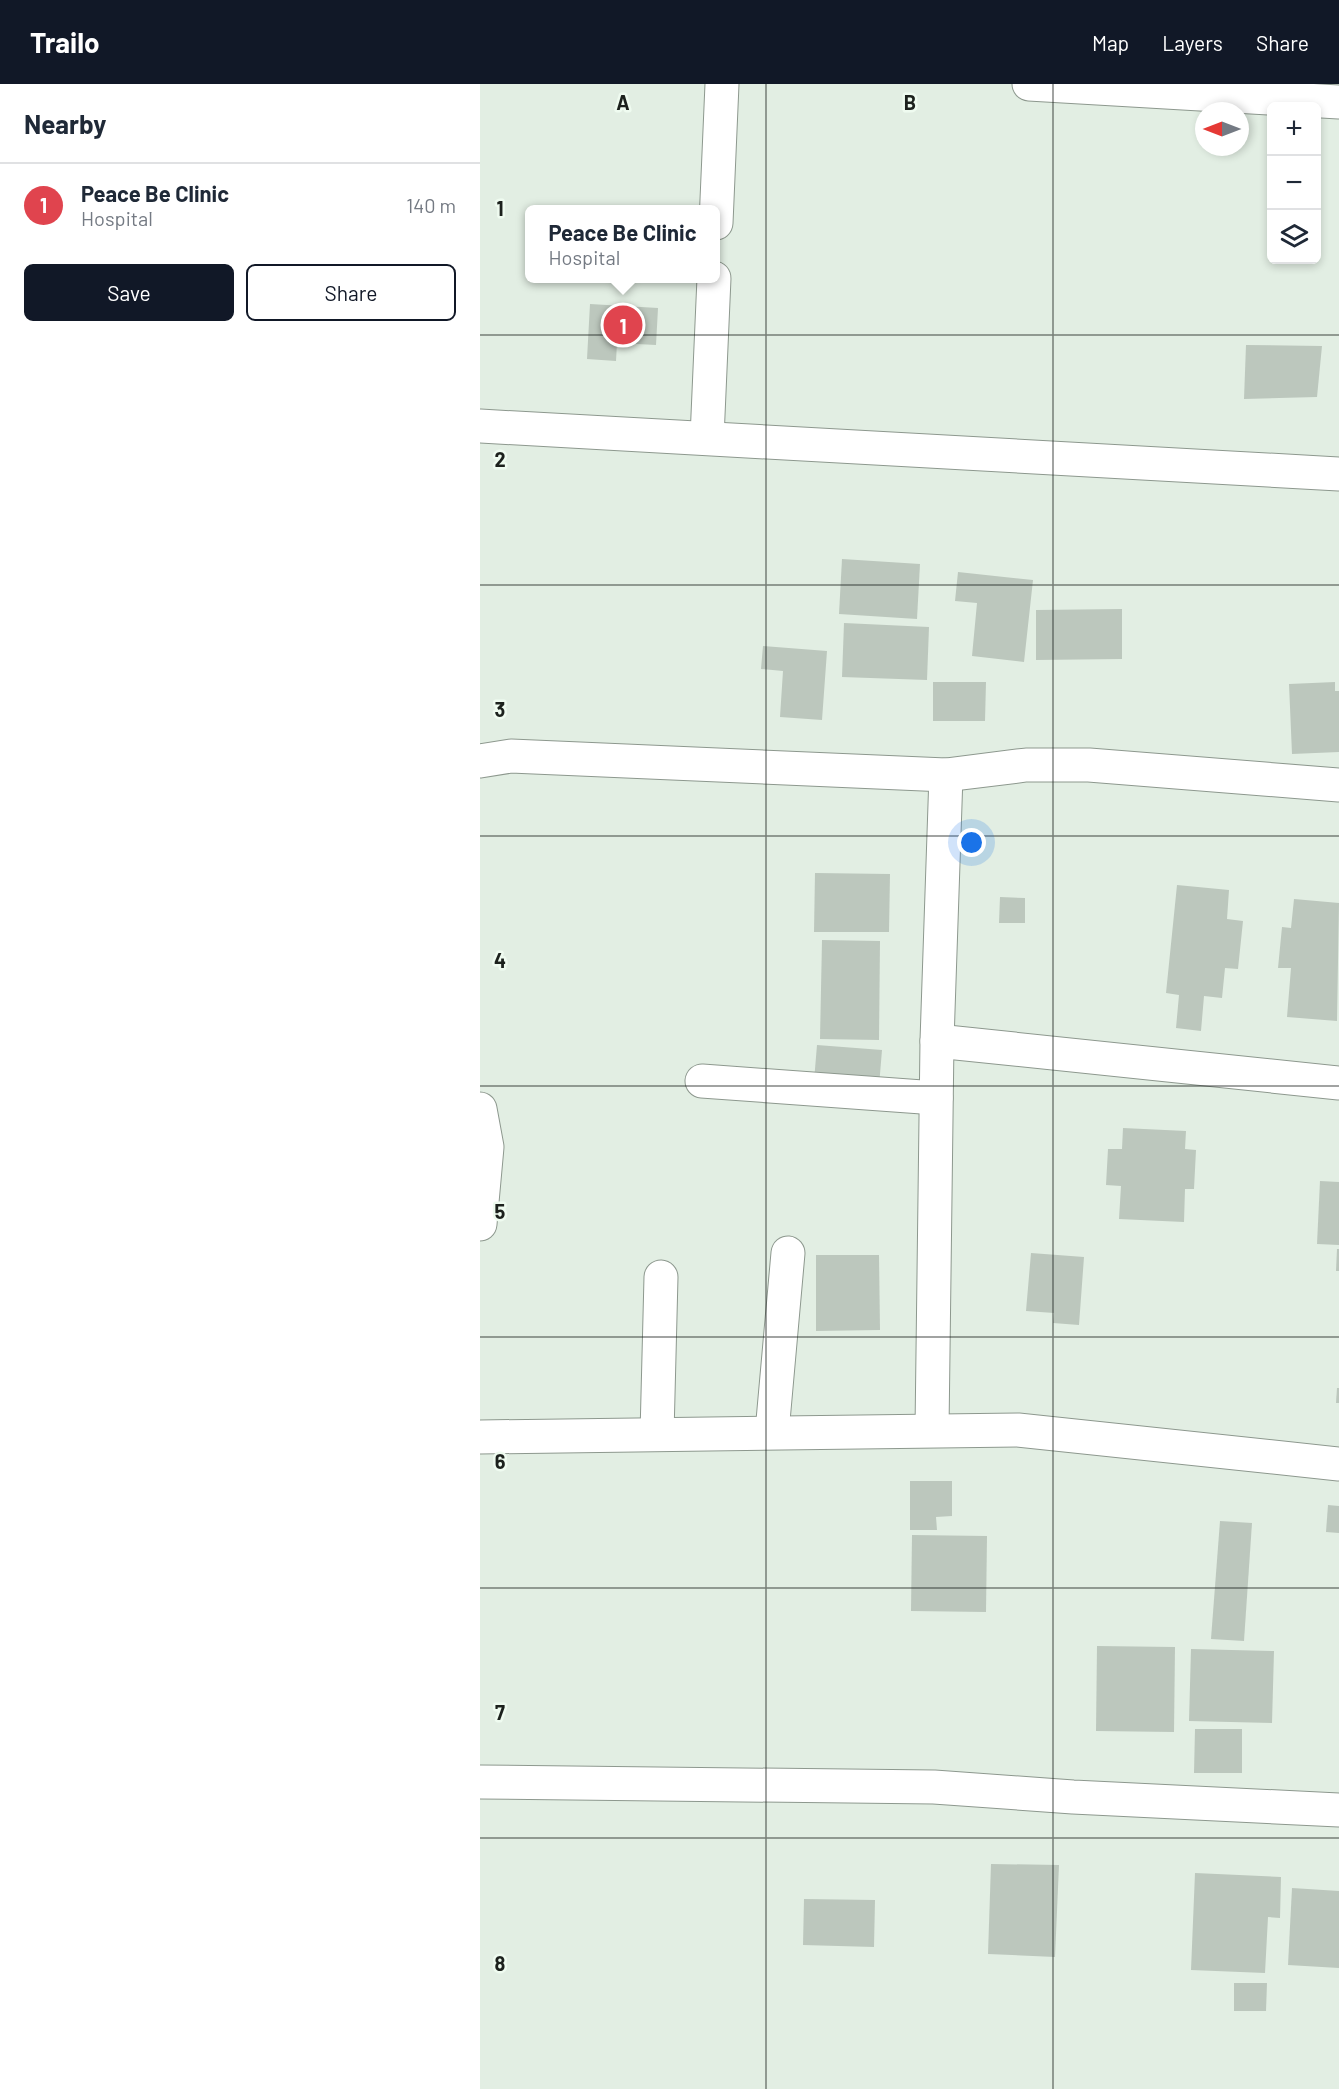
<!DOCTYPE html>
<html lang="en">
<head>
<meta charset="utf-8">
<style>
  :root { --surface:#fff; --page:#f2f2f3; --text:#1f2937; --muted:#747a83; --line:#e0e1e3; --accent:#111827 }
  body { margin:0; font-family:Barlow,sans-serif; background:var(--page); color:var(--text) }
  .controls { position:absolute; right:18px; top:18px; display:grid; overflow:hidden; border-radius:9px; box-shadow:0 3px 9px #0003 }
  .controls button { width:54px; height:54px; display:grid; place-items:center; padding:0; border:0; border-bottom:2px solid var(--line); background:var(--surface); color:var(--text); font:30px sans-serif }
  .compass { position:absolute; left:715px; top:18px; width:54px; height:54px; border-radius:50%; background:var(--surface); box-shadow:0 3px 9px #0003; rotate:270deg }
  .you { position:absolute; left:492px; top:759px; width:21px; height:21px; margin:-15px; border:4px solid #fff; border-radius:50%; background:#1a73e8; box-shadow:0 0 0 9px #1a73e833 }
  .badge { display:grid; place-items:center; width:39px; height:39px; border-radius:50%; background:var(--accent); color:#fff; font-size:20px; font-weight:700 }
  .pin { position:absolute; translate:-50% -50%; border:3px solid #fff; box-shadow:0 2px 6px #0006 }
  .popup { position:absolute; left:45px; top:121px; width:195px; height:78px; box-sizing:border-box; display:grid; place-content:center; border-radius:9px; background:var(--surface); filter:drop-shadow(0 2px 4px #0005); font-size:20px; white-space:nowrap; color:var(--muted) }
  .popup b { font-size:22px; color:var(--text) }
  .popup::after { content:''; position:absolute; left:50%; top:100%; margin-left:-12px; border:12px solid transparent; border-top-color:var(--surface) }
  .list { margin:0; padding:0; list-style:none }
  h2 { display:flex; justify-content:space-between; align-items:center; height:78px; margin:0; padding:0 24px; font-size:26px }
  h2 small { font-size:20px; font-weight:400; color:var(--muted) }
  .list li { display:grid; grid-template-columns:39px 1fr auto; gap:18px; align-items:center; box-sizing:border-box; height:84px; padding:0 24px; border-top:2px solid var(--line) }
  .list b { display:block; font-size:22px; white-space:nowrap }
  .list p { margin:0; font-size:20px; white-space:nowrap; color:var(--muted) }
  .list em { font-size:20px; font-style:normal; color:var(--muted) }
  .actions { display:flex; gap:12px; padding:18px 24px }
  .actions a { flex:1; padding:14px 0; border:2px solid var(--accent); border-radius:9px; text-align:center; font-size:21px; color:var(--accent) }
  .actions .main { background:var(--accent); color:#fff }
  .icon { flex:none; width:33px; height:33px; fill:none; stroke:currentColor; stroke-width:2; stroke-linecap:round; stroke-linejoin:round }
  .map { position:relative; flex:none; width:859px; height:2005px; overflow:hidden }
  header { display:flex; align-items:center; gap:36px; box-sizing:border-box; height:84px; padding:0 30px; background:var(--accent); color:#fff }
  header strong { font-size:28px }
  nav { display:flex; gap:33px; margin-inline-start:auto; font-size:21px }
  main { display:flex }
  aside { flex:1; background:var(--surface) }
  .map>svg:first-child { display:block }
  .building { fill:#bcc7bd }
  .lines { fill:none; stroke-linecap:round; stroke-linejoin:round }
  .minor-casing { stroke:#8d988e; stroke-width:35 }
  .minor { stroke:#fff; stroke-width:33 }
  .grid { fill:none; stroke:#1c211d; stroke-width:1.5; stroke-opacity:0.55 }
  .grid-label { font-size:20px; text-anchor:middle; font-weight:bold; fill:#1c211d; stroke:#effbf0; stroke-width:5; stroke-linejoin:round; paint-order:stroke }
</style>
</head>
<body>
<header>
<strong>Trailo</strong>
<nav><a>Map</a><a>Layers</a><a>Share</a></nav>
</header>
<main>
<aside>
<h2>Nearby<small></small></h2>
<ul class="list">
<li><span class="badge" style="background:#e0444e">1</span><div><b>Peace Be Clinic</b><p>Hospital</p></div><em>140 m</em></li>
</ul>
<div class="actions"><a class="main">Save</a><a>Share</a></div>
</aside>
<div class="map">
<svg width="859" height="2005" viewBox="0 0 859 2005">
  <rect width="100%" height="100%" fill="#e2eee3"/>
  <g class="building">
    <polygon points="110,220 178,224 176,261 137,259 136,277 107,275"/>
    <polygon points="766,261 842,262 837,313 764,315"/>
    <polygon points="362,475 440,480 437,535 359,530"/>
    <polygon points="478,488 553,496 544,578 492,572 497,519 475,517"/>
    <polygon points="642,525 642,575 556,576 556,526"/>
    <polygon points="364,539 449,543 447,596 362,593"/>
    <polygon points="283,562 347,567 342,636 300,633 303,587 281,585"/>
    <polygon points="453,598 506,598 505,637 453,637"/>
    <polygon points="855,598 855,607 859,607 859,668 812,670 809,600"/>
    <polygon points="335,789 410,790 409,848 334,848"/>
    <polygon points="697,801 749,806 747,835 763,837 758,885 745,884 742,914 724,912 721,947 696,944 699,911 686,909"/>
    <polygon points="520,813 545,814 545,839 519,839"/>
    <polygon points="814,815 859,819 857,937 807,933 811,884 798,884 802,843 811,844"/>
    <polygon points="342,856 400,857 399,956 340,955"/>
    <polygon points="337,961 402,966 399,1002 334,997"/>
    <polygon points="643,1044 706,1047 705,1065 716,1066 714,1105 705,1105 704,1138 639,1135 641,1102 626,1101 628,1065 642,1065"/>
    <polygon points="840,1097 859,1098 859,1161 837,1160"/>
    <polygon points="857,1165 859,1165 859,1187 856,1187"/>
    <polygon points="551,1169 604,1173 599,1241 573,1239 574,1229 546,1227"/>
    <polygon points="336,1171 399,1171 400,1246 336,1247"/>
    <polygon points="857,1304 859,1304 859,1319 856,1319"/>
    <polygon points="430,1397 472,1397 472,1432 456,1433 457,1446 430,1446"/>
    <polygon points="848,1421 859,1422 859,1449 846,1448"/>
    <polygon points="740,1437 772,1439 764,1557 731,1555"/>
    <polygon points="432,1451 507,1452 506,1528 431,1527"/>
    <polygon points="617,1562 695,1563 694,1648 616,1647"/>
    <polygon points="711,1565 794,1567 792,1639 709,1637"/>
    <polygon points="715,1645 762,1645 762,1689 714,1689"/>
    <polygon points="511,1780 579,1781 575,1873 508,1870"/>
    <polygon points="715,1789 801,1793 800,1834 788,1833 785,1889 711,1886"/>
    <polygon points="812,1804 859,1807 859,1884 808,1881"/>
    <polygon points="324,1815 395,1816 394,1863 323,1861"/>
    <polygon points="754,1899 787,1899 786,1927 754,1927"/>
  </g>
  <g class="lines">
    <g class="minor-casing">
      <g id="minor">
        <polyline points="549,0 859,18"/>
        <polyline points="236,139 242,0"/>
        <polyline points="0,342 859,390"/>
        <polyline points="227,354 234,194"/>
        <polyline points="0,677 31,672 466,691 546,681 609,681 859,701"/>
        <polyline points="457,957 859,999"/>
        <polyline points="222,997 456,1014"/>
        <polyline points="0,1025 7,1063 0,1140"/>
        <polyline points="452,1346 457,957 466,691"/>
        <polyline points="292,1348 308,1169"/>
        <polyline points="177,1350 181,1193"/>
        <polyline points="0,1353 538,1346 859,1380"/>
        <polyline points="0,1698 454,1703 593,1713 859,1726"/>
      </g>
    </g>
    <use href="#minor" class="minor"/>
  </g>
  <path class="grid" d="M286,0v2005M573,0v2005M0,251h859M0,501h859M0,752h859M0,1002h859M0,1253h859M0,1504h859M0,1754h859"/>
  <g class="grid-label">
    <text x="143" y="26">A</text>
    <text x="430" y="26">B</text>
    <text x="20" y="132">1</text>
    <text x="20" y="383">2</text>
    <text x="20" y="633">3</text>
    <text x="20" y="884">4</text>
    <text x="20" y="1135">5</text>
    <text x="20" y="1385">6</text>
    <text x="20" y="1636">7</text>
    <text x="20" y="1887">8</text>
  </g>
</svg>
<div class="controls">
<button>+</button>
<button>−</button>
<button><svg class="icon" aria-label="layers" viewBox="0 0 24 24"><path d="M12 4l9 5-9 5-9-5zM3 14l9 5 9-5"/></svg></button>
</div>
<svg class="compass" viewBox="-18 -18 36 36"><path d="M0-13l5 13h-10z" fill="#e53935"/><path d="M0 13l5-13h-10z" fill="#747a83"/></svg>
<div class="you"></div>
<div class="pin badge" style="left:143px;top:241px;background:#e0444e">1</div>
<div class="popup"><b>Peace Be Clinic</b>Hospital</div>
</div>
</main>
</body>
</html>
